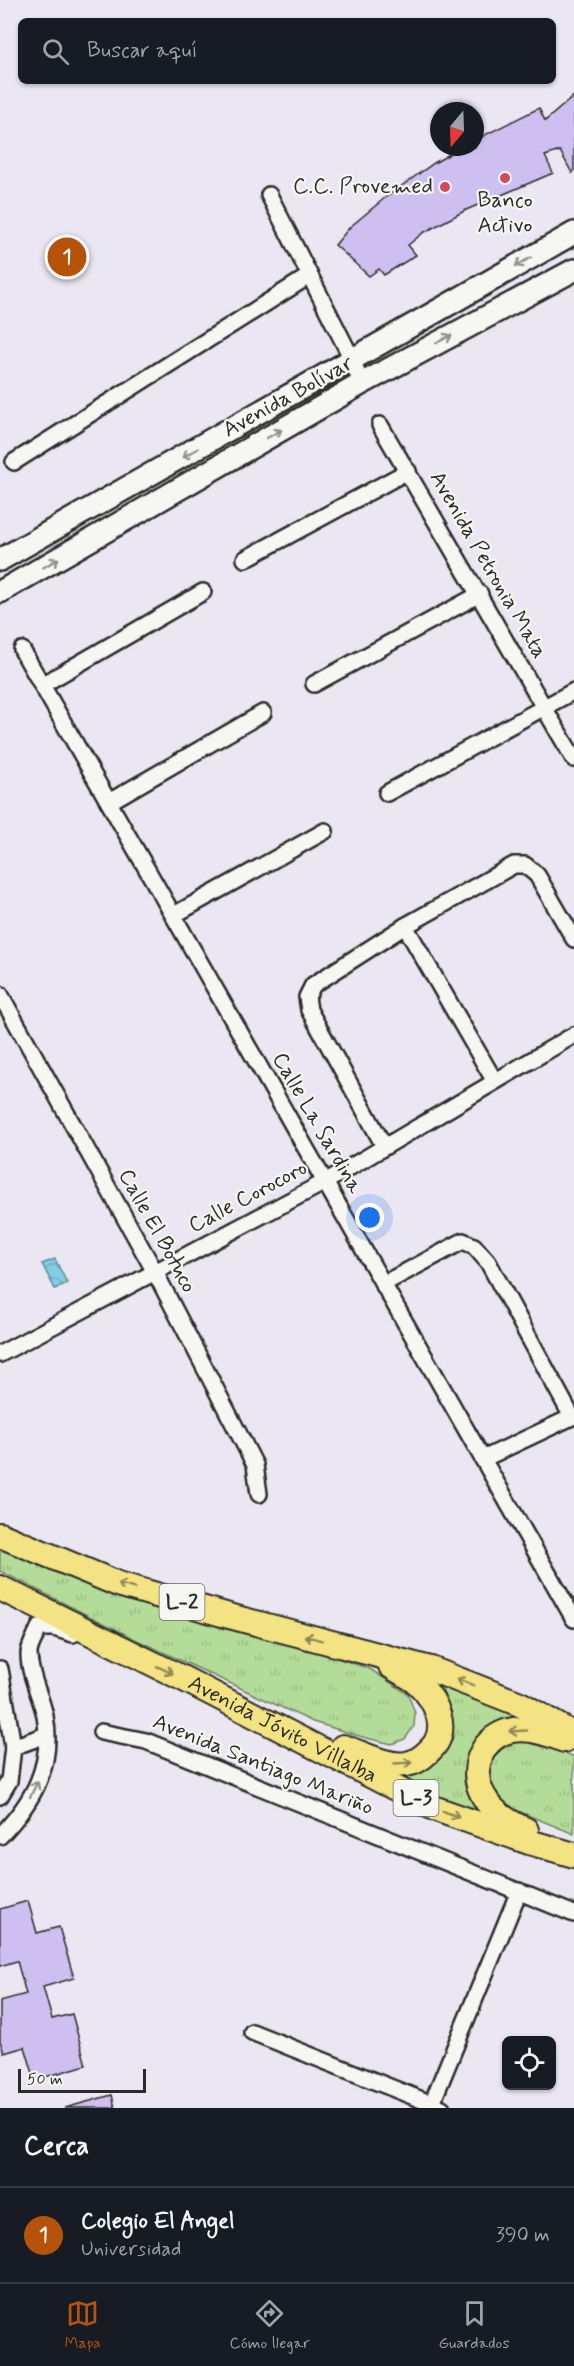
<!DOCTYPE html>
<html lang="es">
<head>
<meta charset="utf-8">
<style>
  :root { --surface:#171b24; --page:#20242c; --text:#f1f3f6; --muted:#9ea1a6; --line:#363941; --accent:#b45309 }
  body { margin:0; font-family:Mynerve,sans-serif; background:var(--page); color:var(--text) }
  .controls { position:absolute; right:18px; bottom:18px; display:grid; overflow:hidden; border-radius:9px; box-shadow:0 2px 4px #0004 }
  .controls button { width:54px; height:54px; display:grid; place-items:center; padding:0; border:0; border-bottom:2px solid var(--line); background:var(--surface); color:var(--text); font:30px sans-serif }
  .compass { position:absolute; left:430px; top:102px; width:54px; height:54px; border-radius:50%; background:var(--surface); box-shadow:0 2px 4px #0004; rotate:199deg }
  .scale { position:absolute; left:18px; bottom:15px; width:128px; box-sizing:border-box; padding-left:6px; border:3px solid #2b2b2b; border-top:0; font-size:16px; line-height:21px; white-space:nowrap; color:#2b2b2b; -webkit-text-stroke:4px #f6f6f2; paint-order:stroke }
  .you { position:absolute; left:370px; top:1218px; width:21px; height:21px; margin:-15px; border:4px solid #fff; border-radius:50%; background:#1a73e8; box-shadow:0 0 0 9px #1a73e833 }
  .badge { display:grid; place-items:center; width:39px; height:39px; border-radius:50%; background:var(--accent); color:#fff; font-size:20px; font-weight:700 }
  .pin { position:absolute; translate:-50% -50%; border:3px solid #fff; box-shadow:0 2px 6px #0006 }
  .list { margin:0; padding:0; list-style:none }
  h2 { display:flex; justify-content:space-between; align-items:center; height:78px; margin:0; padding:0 24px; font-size:26px }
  h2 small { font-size:20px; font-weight:400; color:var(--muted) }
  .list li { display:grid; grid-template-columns:39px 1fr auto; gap:18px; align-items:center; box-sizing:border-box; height:96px; padding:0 24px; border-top:2px solid var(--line) }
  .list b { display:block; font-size:22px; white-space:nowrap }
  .list p { margin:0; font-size:20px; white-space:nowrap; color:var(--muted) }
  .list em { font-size:20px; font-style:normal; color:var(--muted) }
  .icon { flex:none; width:33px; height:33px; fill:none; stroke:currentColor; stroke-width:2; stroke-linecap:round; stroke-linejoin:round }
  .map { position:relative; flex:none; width:574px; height:2108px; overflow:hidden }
  .search { position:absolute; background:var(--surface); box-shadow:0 2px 4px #0004; left:18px; right:18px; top:18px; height:66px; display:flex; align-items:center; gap:15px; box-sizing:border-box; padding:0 21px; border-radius:9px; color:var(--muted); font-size:22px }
  .sheet { height:174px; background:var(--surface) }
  nav { display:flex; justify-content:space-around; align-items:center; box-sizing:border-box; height:84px; border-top:2px solid var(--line); background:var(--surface); font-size:16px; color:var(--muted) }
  nav a { display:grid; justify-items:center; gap:3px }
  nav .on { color:var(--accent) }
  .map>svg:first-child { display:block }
  .grass { fill:url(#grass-tufts); stroke:#708462; stroke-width:1.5 }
  .water { fill:url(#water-waves); stroke:#5f8c98; stroke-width:1.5 }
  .building { fill:#cebff1; stroke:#2b2b2b; stroke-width:1.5 }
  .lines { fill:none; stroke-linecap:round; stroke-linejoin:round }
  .street-casing { stroke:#2b2b2b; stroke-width:20 }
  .secondary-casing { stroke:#2b2b2b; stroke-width:26 }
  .primary-casing { stroke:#2b2b2b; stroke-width:28 }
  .street { stroke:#f6f6f2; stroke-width:15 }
  .secondary { stroke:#f6f6f2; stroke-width:21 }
  .primary { stroke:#f4e382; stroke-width:24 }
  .oneway { stroke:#90908e }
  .oneway2 { stroke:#908756 }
  .poi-dot { fill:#d1495b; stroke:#f6f6f2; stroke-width:2 }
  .labels { text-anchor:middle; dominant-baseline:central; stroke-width:4.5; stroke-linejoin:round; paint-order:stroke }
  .shield { fill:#f6f6f2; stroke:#686867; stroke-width:1.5 }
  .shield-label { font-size:21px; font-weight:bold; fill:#2b2b2b }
  .poi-label { font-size:22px; fill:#2b2b2b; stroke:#f6f6f2; text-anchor:end }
  .street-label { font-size:22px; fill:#2b2b2b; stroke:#f6f6f2 }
</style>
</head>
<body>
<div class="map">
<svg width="574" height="2108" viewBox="0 0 574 2108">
  <defs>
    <pattern id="grass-tufts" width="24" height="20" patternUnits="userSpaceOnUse" patternTransform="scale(1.5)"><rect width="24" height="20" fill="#b4dc99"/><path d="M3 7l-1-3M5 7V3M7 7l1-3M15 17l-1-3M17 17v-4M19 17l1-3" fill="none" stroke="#9bbd84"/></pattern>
    <pattern id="water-waves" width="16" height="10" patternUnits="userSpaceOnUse" patternTransform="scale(1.5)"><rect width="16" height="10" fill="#81cde1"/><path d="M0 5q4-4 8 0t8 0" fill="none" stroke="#70b0c1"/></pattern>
  </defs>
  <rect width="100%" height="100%" fill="#eae6f2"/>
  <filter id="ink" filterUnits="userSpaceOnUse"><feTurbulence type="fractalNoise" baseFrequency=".0167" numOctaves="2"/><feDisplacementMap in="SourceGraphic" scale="12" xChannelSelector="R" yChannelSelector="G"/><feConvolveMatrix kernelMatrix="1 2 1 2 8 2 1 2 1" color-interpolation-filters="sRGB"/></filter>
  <g filter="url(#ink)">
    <g class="grass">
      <polygon points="0,1548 108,1593 167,1611 292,1643 370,1669 408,1694 415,1713 414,1726 405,1739 392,1744 366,1738 313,1722 135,1639 0,1571"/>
      <path d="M426,1676l104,46 -52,16c-22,38 -19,51 13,80l-46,-17 -70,-31 69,-18c17,-30 5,-55 -18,-76z"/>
      <path d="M524,1739l29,8 21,10v77l-61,-25 -19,-15c-8,-32 -3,-45 30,-55z"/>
    </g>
    <polygon class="water" points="55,1259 67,1283 55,1289 42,1264"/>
    <g class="building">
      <polygon points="574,96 574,171 572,173 560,151 545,156 553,173 466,210 423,233 408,245 416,255 384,275 379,269 369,276 335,245 350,227 386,197 434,163 462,147 475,147 475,140 539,108 545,121"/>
      <polygon points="28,1901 37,1933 59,1927 74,1978 43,1987 52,2019 72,2014 86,2065 35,2080 25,2047 4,2053 0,2041 0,2001 26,1994 17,1961 0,1966 0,1909"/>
      <polygon points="112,2095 115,2108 65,2108"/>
    </g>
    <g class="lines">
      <g class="street-casing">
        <g id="street">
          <polyline points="269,195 353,361 361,384"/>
          <polyline points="380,425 574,759"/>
          <polyline points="14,462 309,276"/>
          <polyline points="245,559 408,471"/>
          <polyline points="22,650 574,1619"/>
          <polyline points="314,684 480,594"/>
          <polyline points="42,685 203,592"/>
          <polyline points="387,793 574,691"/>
          <polyline points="109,802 263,713"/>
          <polyline points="174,915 325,831"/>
          <polyline points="405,926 494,1080"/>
          <polyline points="0,994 155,1272 255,1465 259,1494"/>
          <polyline points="384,1146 309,1010 307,997 313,985 405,926 514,865 525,865 537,875 574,939"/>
          <polyline points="383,1284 463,1241 474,1246 488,1262 572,1417 483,1459"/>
          <polyline points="0,1354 325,1182 574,1035"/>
          <polyline points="0,1669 13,1747 9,1781 0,1796"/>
          <polyline points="101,1732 146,1741 574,1914"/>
          <polyline points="13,1747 46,1735"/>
          <path d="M0,1836c33,-34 54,-71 45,-120 -4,-20 -16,-41 -16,-62 0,-8 7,-18 10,-26h15l19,6"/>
          <polyline points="252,2032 442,2108"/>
          <polyline points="430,2108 519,1891"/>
        </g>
      </g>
      <g class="secondary-casing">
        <g id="secondary">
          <polyline points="0,560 574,233"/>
          <polyline points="0,592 361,384 574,270"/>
        </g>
      </g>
      <g class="primary-casing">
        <g id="primary">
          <polyline points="0,1535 118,1584 229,1616 431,1669 520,1704 574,1735"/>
          <path id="s1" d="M0,1588l186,92 250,129 93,33 45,13"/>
          <path d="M343,1747c19,6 44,20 63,17 10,-1 17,-7 24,-14 21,-20 6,-49 -11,-66 -7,-7 -19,-12 -28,-18"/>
          <path d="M526,1830c-16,-7 -35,-19 -43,-35 -15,-27 0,-60 30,-65 16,-3 37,4 51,10"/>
        </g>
      </g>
      <use href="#street" class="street"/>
      <use href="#secondary" class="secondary"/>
      <use href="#primary" class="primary"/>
    </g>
    <defs><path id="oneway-shaft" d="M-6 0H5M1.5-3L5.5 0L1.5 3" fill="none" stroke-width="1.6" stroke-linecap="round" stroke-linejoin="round" transform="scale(1.5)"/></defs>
    <g class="oneway">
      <use href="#oneway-shaft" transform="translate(523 262) rotate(150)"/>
      <use href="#oneway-shaft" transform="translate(444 339) rotate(-28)"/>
      <use href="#oneway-shaft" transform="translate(274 434) rotate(-30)"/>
      <use href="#oneway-shaft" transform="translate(190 453) rotate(151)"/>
      <use href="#oneway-shaft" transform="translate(51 563) rotate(-30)"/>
      <use href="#oneway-shaft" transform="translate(34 1789) rotate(-64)"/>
    </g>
    <g class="oneway2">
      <use href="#oneway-shaft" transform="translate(126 1586) rotate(-163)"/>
      <use href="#oneway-shaft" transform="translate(313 1638) rotate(-165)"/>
      <use href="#oneway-shaft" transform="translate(165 1670) rotate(25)"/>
      <use href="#oneway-shaft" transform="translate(465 1682) rotate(-158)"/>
      <use href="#oneway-shaft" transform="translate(518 1731) rotate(177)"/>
      <use href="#oneway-shaft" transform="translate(403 1763) rotate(-3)"/>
      <use href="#oneway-shaft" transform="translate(451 1814) rotate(20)"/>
    </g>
  </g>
  <g class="poi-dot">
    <circle cx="505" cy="178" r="6"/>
    <circle cx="445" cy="187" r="6"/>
  </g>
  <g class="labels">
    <g class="shield">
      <rect x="159.5" y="1584" width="45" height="36" rx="4.5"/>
      <rect x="393.5" y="1780" width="45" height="36" rx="4.5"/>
    </g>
    <g class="shield-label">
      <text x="182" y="1602">L-2</text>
      <text x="416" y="1798">L-3</text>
    </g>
    <g class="poi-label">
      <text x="433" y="187">C.C. Provemed</text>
      <text x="505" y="201" text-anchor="middle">Banco<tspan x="505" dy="25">Activo</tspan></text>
    </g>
    <g class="street-label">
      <text transform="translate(288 397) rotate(-29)">Avenida Bolívar</text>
      <text transform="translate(488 565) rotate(60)">Avenida Petronia Mata</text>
      <text transform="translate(317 1123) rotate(60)">Calle La Sardina</text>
      <text transform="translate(248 1197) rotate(-28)">Calle Corocoro</text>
      <text transform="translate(157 1231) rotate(61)">Calle El Botuco</text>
      <text stroke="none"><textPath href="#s1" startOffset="316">Avenida Jóvito Villalba</textPath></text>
      <text transform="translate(263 1765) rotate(22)">Avenida Santiago Mariño</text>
    </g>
  </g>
</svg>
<div class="controls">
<button><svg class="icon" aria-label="locate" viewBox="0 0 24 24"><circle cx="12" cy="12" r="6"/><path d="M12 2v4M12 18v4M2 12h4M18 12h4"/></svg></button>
</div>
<svg class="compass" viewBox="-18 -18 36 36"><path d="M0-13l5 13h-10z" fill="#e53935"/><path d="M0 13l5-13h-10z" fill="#9ea1a6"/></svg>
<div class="scale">50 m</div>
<div class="you"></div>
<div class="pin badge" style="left:67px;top:257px">1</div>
<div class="search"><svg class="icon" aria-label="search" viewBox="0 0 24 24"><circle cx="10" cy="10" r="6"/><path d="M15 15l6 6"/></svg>Buscar aquí</div>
</div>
<section class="sheet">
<h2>Cerca<small></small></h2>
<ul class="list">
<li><span class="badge">1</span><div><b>Colegio El Angel</b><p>Universidad</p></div><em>390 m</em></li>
</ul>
</section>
<nav>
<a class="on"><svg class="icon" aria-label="map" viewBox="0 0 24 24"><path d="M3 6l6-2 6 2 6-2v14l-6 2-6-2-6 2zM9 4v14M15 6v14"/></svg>Mapa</a>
<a><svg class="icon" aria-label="directions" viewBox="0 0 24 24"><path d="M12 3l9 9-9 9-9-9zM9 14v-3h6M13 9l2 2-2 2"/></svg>Cómo llegar</a>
<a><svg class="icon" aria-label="saved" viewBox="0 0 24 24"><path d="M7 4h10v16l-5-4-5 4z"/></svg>Guardados</a>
</nav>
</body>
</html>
